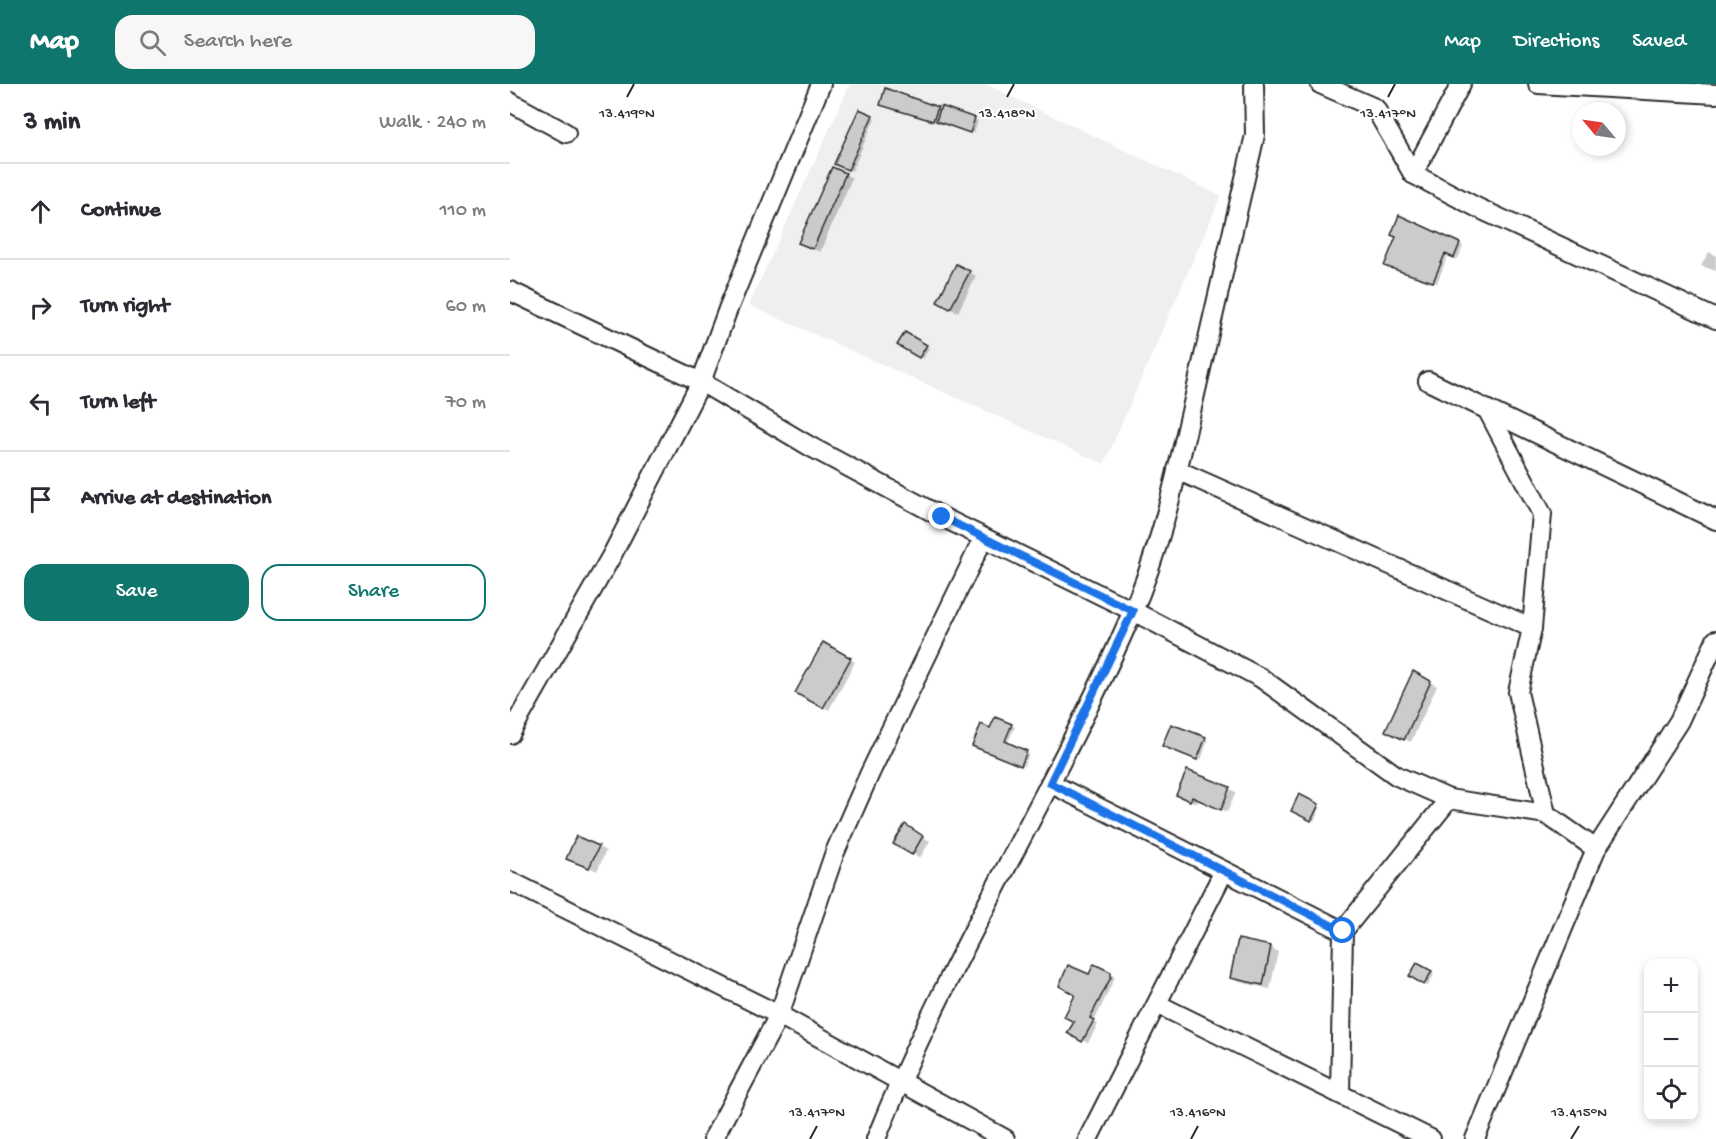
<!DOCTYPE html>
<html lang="en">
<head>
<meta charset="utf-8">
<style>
  :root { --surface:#fff; --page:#f7f7f7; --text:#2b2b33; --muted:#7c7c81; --line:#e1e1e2; --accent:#0f766e }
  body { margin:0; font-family:"Gochi Hand",sans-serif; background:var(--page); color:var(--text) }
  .controls { position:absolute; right:18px; bottom:18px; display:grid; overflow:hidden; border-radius:12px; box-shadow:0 3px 9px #0003 }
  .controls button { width:54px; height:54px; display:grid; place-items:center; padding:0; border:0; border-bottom:2px solid var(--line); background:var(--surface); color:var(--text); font:30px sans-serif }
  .compass { position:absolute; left:1062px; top:18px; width:54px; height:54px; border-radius:50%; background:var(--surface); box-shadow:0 3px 9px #0003; rotate:299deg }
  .stop { position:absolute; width:18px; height:18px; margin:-14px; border:4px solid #1a73e8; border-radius:50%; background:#fff }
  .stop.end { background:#1a73e8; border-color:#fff; box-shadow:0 2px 6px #0008 }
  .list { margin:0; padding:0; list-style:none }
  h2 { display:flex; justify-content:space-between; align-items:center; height:78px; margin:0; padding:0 24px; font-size:26px }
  h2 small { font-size:20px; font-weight:400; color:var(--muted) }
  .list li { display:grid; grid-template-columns:39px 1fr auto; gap:18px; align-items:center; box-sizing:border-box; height:96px; padding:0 24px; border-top:2px solid var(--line) }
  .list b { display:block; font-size:22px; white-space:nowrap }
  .list em { font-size:20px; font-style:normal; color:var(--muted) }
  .actions { display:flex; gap:12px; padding:18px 24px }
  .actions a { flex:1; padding:14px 0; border:2px solid var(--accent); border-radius:18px; text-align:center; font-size:21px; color:var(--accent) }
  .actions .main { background:var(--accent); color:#fff }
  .icon { flex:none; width:33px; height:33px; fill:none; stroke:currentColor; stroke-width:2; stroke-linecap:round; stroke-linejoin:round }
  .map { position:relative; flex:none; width:1206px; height:1055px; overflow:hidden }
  header { display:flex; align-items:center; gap:36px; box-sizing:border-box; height:84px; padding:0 30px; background:var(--accent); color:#fff }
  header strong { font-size:28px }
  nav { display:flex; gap:33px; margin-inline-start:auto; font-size:21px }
  .search { width:420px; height:54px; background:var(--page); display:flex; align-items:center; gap:15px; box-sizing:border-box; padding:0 21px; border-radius:18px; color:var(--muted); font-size:22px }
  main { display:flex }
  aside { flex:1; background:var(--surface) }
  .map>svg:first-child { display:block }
  .built { fill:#efefef }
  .shadow { fill:#0003 }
  .building { fill:#cbcbcb; stroke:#2b2b2b; stroke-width:1.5 }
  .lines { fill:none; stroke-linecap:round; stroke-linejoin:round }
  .minor-casing { stroke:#2b2b2b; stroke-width:22 }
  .minor { stroke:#fff; stroke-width:18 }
  .route { stroke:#1a73e8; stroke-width:8 }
  .ticks { fill:none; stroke:#2b2b2b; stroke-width:2 }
  .ticks-label { font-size:15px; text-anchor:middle; fill:#2b2b2b; stroke:#fff; stroke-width:4.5; stroke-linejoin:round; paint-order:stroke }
</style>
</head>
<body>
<header>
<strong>Map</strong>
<div class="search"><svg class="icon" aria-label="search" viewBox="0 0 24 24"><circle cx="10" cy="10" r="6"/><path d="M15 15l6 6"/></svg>Search here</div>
<nav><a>Map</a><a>Directions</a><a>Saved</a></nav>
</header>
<main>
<aside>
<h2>3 min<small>Walk · 240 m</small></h2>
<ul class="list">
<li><svg class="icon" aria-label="ahead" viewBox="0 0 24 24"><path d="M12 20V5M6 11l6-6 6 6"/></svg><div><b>Continue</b></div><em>110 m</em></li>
<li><svg class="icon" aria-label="right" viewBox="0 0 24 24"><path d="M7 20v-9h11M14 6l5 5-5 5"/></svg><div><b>Turn right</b></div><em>60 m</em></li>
<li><svg class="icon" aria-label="left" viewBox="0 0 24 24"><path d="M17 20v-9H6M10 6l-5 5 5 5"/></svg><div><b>Turn left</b></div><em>70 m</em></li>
<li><svg class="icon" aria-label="arrive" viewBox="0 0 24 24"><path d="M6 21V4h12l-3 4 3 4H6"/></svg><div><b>Arrive at destination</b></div></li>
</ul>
<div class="actions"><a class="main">Save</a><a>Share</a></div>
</aside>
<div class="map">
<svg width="1206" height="1055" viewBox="0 0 1206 1055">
  <rect width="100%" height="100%" fill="#fff"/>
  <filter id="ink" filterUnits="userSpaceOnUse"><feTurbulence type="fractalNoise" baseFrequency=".0167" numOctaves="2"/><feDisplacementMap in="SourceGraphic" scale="12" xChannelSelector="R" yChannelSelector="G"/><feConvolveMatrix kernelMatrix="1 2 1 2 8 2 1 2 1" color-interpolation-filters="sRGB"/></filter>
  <g filter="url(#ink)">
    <polygon class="built" points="340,0 475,0 711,112 594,380 239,221"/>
    <g class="shadow">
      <polygon points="375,22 431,27 432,24 468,37 464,49"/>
      <polygon points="362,32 365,34 342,87 326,79"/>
      <polygon points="335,90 342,94 310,168 297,162"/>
      <polygon points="890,133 953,162 948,175 938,171 927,199 879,183 888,153"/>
      <polygon points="1199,168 1206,172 1206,187 1191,182"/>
      <polygon points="447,182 466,192 448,228 436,222"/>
      <polygon points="395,250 419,264 413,275 389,261"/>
      <polygon points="314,560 345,578 319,626 287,608"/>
      <polygon points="904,589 927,602 901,658 884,650"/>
      <polygon points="502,641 505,643 497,660 519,670 514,682 469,664"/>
      <polygon points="695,655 698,656 691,676 654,661"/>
      <polygon points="678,688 726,708 717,728 689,715 687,719 674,714"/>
      <polygon points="789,712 811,723 804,737 783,726"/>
      <polygon points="395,742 420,757 410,774 385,759"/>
      <polygon points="88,763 96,767 87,787 64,776"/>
      <polygon points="761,863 768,868 760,905 729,898 722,894"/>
      <polygon points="908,881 924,890 918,902 901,892"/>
      <polygon points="585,882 605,893 584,938 588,940 578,959 559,949"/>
    </g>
    <g class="building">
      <polygon points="375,4 428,23 423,37 370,21"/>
      <polygon points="431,22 465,34 460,49 426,37"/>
      <polygon points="349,25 363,31 338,86 324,80"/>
      <polygon points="322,83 336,89 303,165 288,159"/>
      <polygon points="889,131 950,159 944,174 935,170 923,198 874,182 886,153 881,151"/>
      <polygon points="446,180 460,187 440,225 427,218"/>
      <polygon points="395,248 417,261 409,274 387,261"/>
      <polygon points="313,558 341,574 313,624 285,609"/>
      <polygon points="903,587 921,597 894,656 875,647"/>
      <polygon points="485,633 502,640 495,657 517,667 511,682 462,662 471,640 480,644"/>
      <polygon points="661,640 696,653 687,676 652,662"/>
      <polygon points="677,686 720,703 711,726 682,713 680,717 666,711"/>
      <polygon points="789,710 809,720 801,737 781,727"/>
      <polygon points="395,740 413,752 402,771 383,760"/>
      <polygon points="66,752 89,762 79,784 56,775"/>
      <polygon points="728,855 761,862 753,901 720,894"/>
      <polygon points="907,879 922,887 914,901 899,892"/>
      <polygon points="584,880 601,888 601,893 580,934 584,936 572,958 557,949 564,938 554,933 565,911 549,902 558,881 579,890"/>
    </g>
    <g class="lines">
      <g class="minor-casing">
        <g id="minor">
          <polyline points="810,0 865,24 903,90 968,124 1206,235"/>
          <polyline points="1028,0 1206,10"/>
          <polyline points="0,18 56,49"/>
          <polyline points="903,90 951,0"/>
          <polyline points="0,207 191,298 301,363 432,433 623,527 751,594 887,692 939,715 1036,730 1086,765"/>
          <polyline points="918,297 1206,436"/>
          <polyline points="978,327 1032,430 1022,544 1008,608 1036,730"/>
          <polyline points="667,386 1022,544"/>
          <polyline points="0,650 102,471 191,298 218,225 311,0"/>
          <polyline points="540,699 833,847"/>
          <polyline points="0,797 269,931 495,1055"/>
          <polyline points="647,920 921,1055"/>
          <polyline points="830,1010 833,847 939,715"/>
          <polyline points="203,1055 269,931 325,768 360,689 473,455"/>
          <path d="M366,1055c73,-181 178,-347 256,-526 30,-68 45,-142 62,-214 20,-88 41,-176 61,-264l-1,-51"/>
          <polyline points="578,1055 714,787"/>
          <polyline points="965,1055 1086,765 1169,637 1206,556"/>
        </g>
      </g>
      <use href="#minor" class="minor"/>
    </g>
  </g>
  <g class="lines" filter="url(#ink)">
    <polyline class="route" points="432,433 623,527 540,699 833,847"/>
  </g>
  <path class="ticks" d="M117,13l7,-13M497,13l7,-13M878,13l7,-13M300,1055l7,-13M681,1055l7,-13M1061,1055l8,-13"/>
  <g class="ticks-label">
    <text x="497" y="33">13.418°N</text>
    <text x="117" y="33">13.419°N</text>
    <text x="878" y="33">13.417°N</text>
    <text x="307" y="1032">13.417°N</text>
    <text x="688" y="1032">13.416°N</text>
    <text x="1069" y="1032">13.415°N</text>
  </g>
</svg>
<div class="controls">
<button>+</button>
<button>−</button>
<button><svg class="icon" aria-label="locate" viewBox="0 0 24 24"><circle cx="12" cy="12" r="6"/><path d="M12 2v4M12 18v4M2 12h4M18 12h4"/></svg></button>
</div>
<svg class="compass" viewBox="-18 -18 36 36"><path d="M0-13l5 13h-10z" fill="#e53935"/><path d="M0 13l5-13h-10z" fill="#7c7c81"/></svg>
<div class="stop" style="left:833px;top:847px"></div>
<div class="stop end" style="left:432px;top:433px"></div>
</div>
</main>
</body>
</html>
